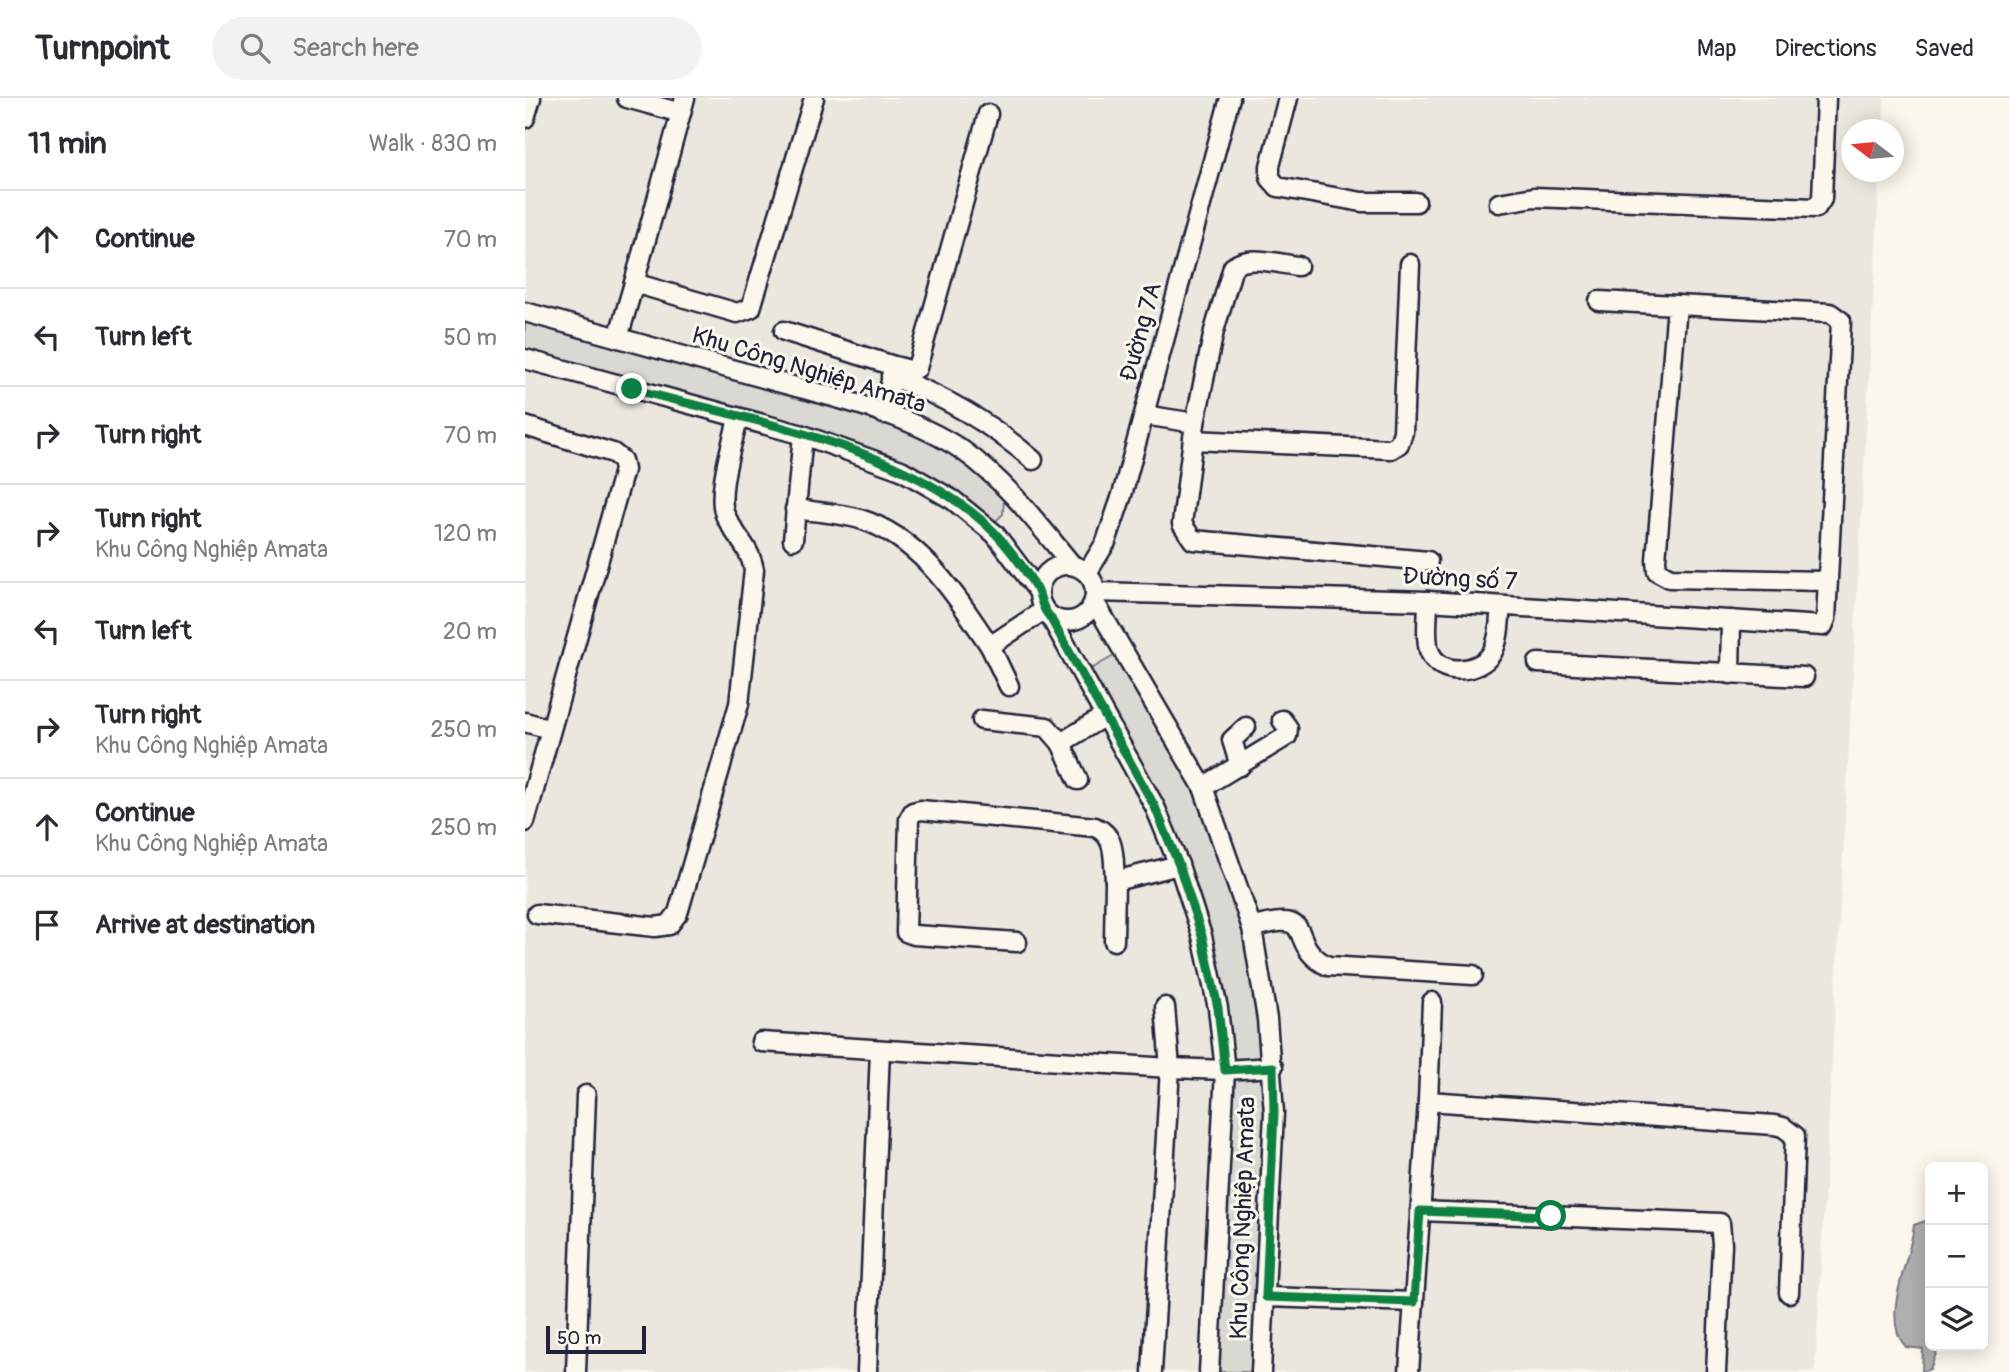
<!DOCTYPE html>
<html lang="en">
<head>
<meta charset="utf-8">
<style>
  :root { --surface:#fff; --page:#f2f2f3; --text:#2b2b33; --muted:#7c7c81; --line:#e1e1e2 }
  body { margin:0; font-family:Pangolin,sans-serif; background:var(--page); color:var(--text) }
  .controls { position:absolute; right:21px; bottom:21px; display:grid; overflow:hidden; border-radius:10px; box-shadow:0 4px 18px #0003 }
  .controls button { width:63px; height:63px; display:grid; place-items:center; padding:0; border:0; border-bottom:2px solid var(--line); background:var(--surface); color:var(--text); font:35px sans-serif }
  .compass { position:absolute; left:1316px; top:21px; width:63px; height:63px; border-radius:50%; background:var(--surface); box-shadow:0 4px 18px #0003; rotate:286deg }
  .scale { position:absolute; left:21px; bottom:18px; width:100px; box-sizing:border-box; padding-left:7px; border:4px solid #22223b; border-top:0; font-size:19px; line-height:24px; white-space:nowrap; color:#22223b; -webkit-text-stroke:5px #fbf7ec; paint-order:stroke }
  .stop { position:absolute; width:21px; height:21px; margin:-16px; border:5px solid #0b8043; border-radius:50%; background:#fff }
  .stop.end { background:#0b8043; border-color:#fff; box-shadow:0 2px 7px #0008 }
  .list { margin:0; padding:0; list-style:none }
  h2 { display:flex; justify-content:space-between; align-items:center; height:91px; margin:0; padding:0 28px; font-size:30px }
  h2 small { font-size:23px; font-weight:400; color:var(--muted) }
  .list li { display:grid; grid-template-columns:46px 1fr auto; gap:21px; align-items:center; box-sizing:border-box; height:98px; padding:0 28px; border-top:2px solid var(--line) }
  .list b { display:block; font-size:26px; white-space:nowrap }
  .list p { margin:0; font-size:23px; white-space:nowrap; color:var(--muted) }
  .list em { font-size:23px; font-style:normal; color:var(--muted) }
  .icon { flex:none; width:38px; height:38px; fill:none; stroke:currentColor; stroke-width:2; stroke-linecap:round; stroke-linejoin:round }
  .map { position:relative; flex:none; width:1484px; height:1274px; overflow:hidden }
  header { display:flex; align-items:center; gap:42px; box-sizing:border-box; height:98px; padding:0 35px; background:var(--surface); border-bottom:2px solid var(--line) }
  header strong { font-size:33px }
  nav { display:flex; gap:38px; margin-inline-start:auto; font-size:24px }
  .search { width:490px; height:63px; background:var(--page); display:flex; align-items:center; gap:18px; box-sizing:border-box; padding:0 24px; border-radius:38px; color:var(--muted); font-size:26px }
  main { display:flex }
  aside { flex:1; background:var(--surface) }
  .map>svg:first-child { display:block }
  .built { fill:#ebe7df }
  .green { fill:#dbd8d3; stroke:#7e7d87; stroke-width:2 }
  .water { fill:#b1aeb0; stroke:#787681; stroke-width:2 }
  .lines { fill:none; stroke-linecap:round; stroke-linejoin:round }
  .minor-casing { stroke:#22223b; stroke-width:23 }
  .minor { stroke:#fbf7ec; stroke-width:18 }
  .route { stroke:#0b8043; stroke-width:9 }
  .labels { text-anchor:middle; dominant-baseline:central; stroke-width:6; stroke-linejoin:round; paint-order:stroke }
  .street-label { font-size:24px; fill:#22223b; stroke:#fbf7ec }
</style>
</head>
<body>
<header>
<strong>Turnpoint</strong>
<div class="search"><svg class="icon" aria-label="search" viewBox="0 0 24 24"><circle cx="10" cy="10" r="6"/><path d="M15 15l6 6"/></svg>Search here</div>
<nav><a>Map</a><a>Directions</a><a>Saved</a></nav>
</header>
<main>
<aside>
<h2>11 min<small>Walk · 830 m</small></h2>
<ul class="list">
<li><svg class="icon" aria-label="ahead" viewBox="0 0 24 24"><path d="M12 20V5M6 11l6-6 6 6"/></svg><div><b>Continue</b></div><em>70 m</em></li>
<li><svg class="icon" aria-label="left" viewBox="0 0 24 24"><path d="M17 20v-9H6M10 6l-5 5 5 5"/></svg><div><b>Turn left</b></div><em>50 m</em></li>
<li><svg class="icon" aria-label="right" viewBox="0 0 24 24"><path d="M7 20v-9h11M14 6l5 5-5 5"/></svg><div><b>Turn right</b></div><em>70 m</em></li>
<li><svg class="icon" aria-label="right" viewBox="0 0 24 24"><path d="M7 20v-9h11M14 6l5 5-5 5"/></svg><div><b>Turn right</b><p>Khu Công Nghiệp Amata</p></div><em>120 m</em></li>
<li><svg class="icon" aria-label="left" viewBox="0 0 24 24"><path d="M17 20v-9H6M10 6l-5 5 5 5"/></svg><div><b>Turn left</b></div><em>20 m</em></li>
<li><svg class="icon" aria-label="right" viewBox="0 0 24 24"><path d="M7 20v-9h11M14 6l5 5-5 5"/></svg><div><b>Turn right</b><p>Khu Công Nghiệp Amata</p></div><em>250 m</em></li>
<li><svg class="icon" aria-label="ahead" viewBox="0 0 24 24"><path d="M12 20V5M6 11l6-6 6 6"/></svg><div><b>Continue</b><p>Khu Công Nghiệp Amata</p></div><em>250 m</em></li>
<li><svg class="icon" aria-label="arrive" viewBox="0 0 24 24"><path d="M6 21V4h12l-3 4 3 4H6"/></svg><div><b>Arrive at destination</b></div></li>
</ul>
</aside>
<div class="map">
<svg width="1484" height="1274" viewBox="0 0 1484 1274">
  <rect width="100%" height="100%" fill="#fbf7ec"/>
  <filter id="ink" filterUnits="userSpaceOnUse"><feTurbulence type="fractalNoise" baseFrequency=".0143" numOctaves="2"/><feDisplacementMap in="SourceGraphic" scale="14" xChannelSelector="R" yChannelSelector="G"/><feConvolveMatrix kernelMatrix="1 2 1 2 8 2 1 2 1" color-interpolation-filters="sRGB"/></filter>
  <g filter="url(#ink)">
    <polygon class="built" points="0,0 1359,0 1358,31 1326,32 1326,74 1355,74 1290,1274 0,1274"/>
    <g class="green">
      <polygon points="0,222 357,323 398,340 432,358 479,400 478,416 469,425 380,365 339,348 0,253"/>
      <polygon points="594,555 672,693 719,832 740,965 707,967 684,834 563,573"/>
      <polygon points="740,974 741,1015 728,1274 692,1274 707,976"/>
    </g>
    <path class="water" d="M1400,1123l5,3v122h9l-9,23 -8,3 1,-23 -17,-2c-27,-29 5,-87 8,-122z"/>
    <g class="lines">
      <g class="minor-casing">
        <g id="minor">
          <polyline points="102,0 156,15"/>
          <polyline points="763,0 745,68 745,80 753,89 837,104 891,104"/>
          <polyline points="0,20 6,0"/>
          <polyline points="974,105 1009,99 1291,110 1297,101 1301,0"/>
          <polyline points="109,185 160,0"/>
          <polyline points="1074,203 1152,207 1131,462 1132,473 1145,480 1302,483"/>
          <path d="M0,214c81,22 161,45 242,67 64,18 138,33 195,71 43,30 77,75 110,115"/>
          <polyline points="259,233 369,268 359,316"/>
          <polyline points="93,240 109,185 212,215 226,210 289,0"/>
          <polyline points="0,261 278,337 376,372 428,402 470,436 513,493"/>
          <polyline points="369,268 385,272 392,270 463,16"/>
          <path d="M366,278c54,21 98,46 142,84"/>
          <polyline points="619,317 670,325 657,426 668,442 903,463"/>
          <path d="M670,325l19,-92 19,-64c15,-13 46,-3 65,-1"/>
          <polyline points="0,328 88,355 97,362 99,372 0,724"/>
          <polyline points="668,342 866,351 874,346 878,334 885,166"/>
          <path d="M270,411c21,3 44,4 65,10 61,19 96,77 130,127l54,-36"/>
          <polyline points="268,442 278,337"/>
          <circle cx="542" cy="495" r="28"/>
          <polyline points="562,475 581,444 597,397 705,0"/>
          <polyline points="570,494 903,503 1298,528 1301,521 1316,223 1305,215 1152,207"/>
          <polyline points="569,503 678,689 727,830 742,921 749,1015 736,1274"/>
          <path d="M903,503c0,16 -3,35 1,49 9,27 50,24 63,3 8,-14 7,-31 9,-47"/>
          <polyline points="525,518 630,709 654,767 677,838 693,910 700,972 684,1274"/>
          <polyline points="465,548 484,588"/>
          <polyline points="1013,565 1279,579"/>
          <polyline points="1205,576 1206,522"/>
          <polyline points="457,622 522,629 536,645"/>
          <polyline points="0,624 25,631"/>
          <polyline points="715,668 707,642 721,629"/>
          <polyline points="553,682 536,645 578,619"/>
          <polyline points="678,689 762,638 763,630 757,622"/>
          <path d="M12,816l118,13 14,-2 9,-12 61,-209 15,-134c-4,-23 -18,-33 -28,-53 -11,-21 7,-75 12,-99"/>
          <path d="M727,830c69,-21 32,17 76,38l145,9"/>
          <polyline points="589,843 590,783"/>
          <path d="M492,844l-103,-7 -8,-3 3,-113 4,-7 8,-2 174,17c22,9 18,32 20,54l64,-16"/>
          <polyline points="236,944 645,970 700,972 748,969"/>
          <polyline points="903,1003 907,904"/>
          <polyline points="895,1113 1195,1125 1197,1146 1191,1274"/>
          <polyline points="741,1199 889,1204"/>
          <polyline points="51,1274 61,997"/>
          <polyline points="342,1274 355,952"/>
          <polyline points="627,1274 645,970 640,909"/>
          <polyline points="884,1274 903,1003 1249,1027 1258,1029 1270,1038 1264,1195"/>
        </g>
      </g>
      <use href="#minor" class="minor"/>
    </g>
  </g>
  <g class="lines" filter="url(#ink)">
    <path class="route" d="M107,291c114,31 277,57 363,144 14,15 31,38 42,56 5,10 4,19 13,28l105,190 24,58 23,71 16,72 7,62 48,-3 1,46 -8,184 148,5 6,-91 131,5"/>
  </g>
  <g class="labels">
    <g class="street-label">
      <text transform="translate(616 234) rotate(-75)">Đường 7A</text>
      <text transform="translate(284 272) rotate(17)">Khu Công Nghiệp Amata</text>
      <text transform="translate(935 481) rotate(3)">Đường số 7</text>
      <text transform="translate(718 1120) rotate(-88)">Khu Công Nghiệp Amata</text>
    </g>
  </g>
</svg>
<div class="controls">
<button>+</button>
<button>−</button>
<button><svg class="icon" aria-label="layers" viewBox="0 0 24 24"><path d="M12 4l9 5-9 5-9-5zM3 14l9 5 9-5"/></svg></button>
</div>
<svg class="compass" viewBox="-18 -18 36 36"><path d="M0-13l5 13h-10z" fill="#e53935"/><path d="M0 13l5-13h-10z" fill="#7c7c81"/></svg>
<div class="scale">50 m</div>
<div class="stop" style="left:1026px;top:1118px"></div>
<div class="stop end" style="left:107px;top:291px"></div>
</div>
</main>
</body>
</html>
